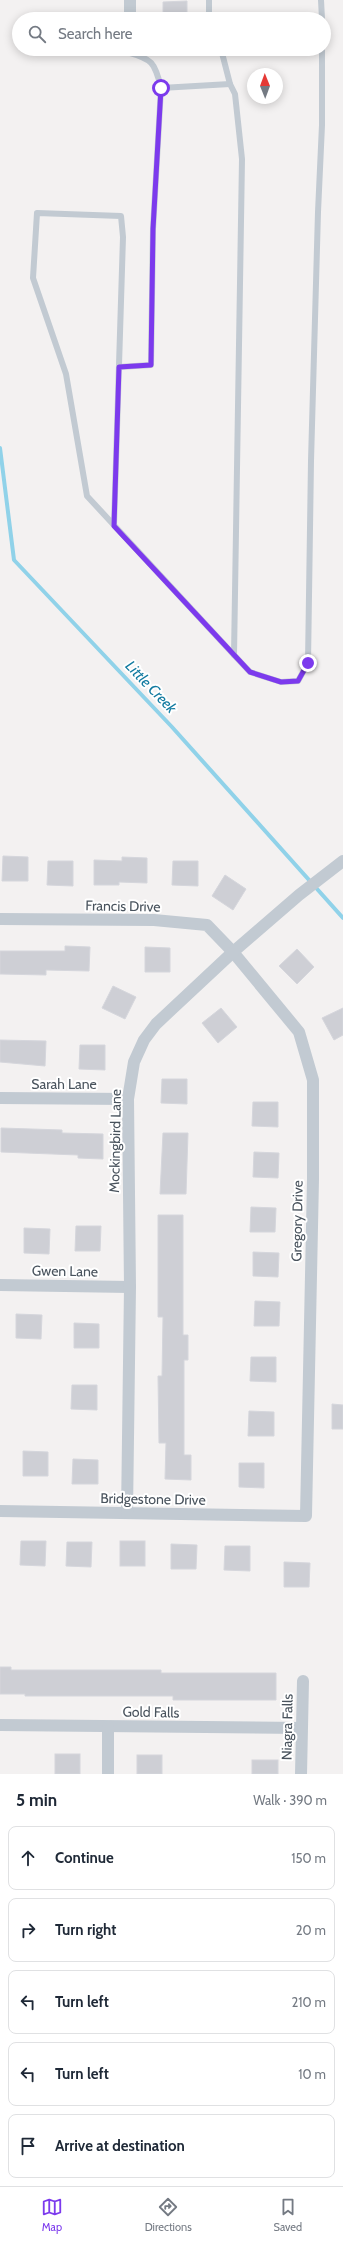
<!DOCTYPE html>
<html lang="en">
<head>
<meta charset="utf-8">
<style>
  :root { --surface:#fff; --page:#f6f6f7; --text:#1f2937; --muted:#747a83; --line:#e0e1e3; --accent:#7c3aed }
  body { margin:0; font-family:Cabin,sans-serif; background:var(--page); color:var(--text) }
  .compass { position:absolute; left:247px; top:68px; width:36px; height:36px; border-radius:50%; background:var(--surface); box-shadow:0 2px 10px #0003; rotate:359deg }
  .stop { position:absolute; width:12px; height:12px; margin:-9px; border:3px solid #7c3aed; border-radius:50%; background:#fff }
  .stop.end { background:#7c3aed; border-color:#fff; box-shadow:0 1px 4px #0008 }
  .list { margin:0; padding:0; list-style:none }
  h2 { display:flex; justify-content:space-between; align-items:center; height:52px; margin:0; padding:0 16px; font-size:17px }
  h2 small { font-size:13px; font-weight:400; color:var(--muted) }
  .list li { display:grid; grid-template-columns:26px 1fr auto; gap:12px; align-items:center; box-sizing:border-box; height:64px; margin:0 8px 8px; padding:0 8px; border:1px solid var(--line); border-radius:8px }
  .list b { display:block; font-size:15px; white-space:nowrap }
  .list em { font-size:13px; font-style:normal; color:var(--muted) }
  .icon { flex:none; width:22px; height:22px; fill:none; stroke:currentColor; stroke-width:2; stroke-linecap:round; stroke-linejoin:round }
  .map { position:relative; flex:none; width:343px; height:1774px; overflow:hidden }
  .search { position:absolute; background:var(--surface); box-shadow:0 2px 10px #0003; left:12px; right:12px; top:12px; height:44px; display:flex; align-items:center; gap:10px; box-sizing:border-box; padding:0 14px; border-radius:22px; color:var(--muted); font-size:15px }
  .sheet { height:412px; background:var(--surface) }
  nav { display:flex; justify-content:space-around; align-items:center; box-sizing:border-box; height:56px; border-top:1px solid var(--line); background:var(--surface); font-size:11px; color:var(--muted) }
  nav a { display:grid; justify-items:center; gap:2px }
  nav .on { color:var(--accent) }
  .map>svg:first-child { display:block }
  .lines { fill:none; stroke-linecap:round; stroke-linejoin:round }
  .stream { stroke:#90d2e9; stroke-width:4 }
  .building { fill:#cecfd5; stroke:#d5d6dc }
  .lane { stroke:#c2cad2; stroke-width:6 }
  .street { stroke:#c2cad2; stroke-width:12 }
  .route { stroke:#7c3aed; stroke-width:5 }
  .labels { text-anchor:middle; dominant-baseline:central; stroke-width:4; stroke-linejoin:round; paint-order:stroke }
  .street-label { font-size:14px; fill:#49535d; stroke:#fff }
  .water-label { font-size:15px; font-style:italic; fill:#117aa0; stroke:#fff }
</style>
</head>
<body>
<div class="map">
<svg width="343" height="1774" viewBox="0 0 343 1774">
  <rect width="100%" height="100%" fill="#f3f1f1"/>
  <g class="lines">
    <polyline class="stream" points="0,448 14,560 172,727 343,918"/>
  </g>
  <g class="building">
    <polygon points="187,1 187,19 163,19 163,2"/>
    <polygon points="3,856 28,857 28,881 2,881"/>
    <polygon points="122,857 147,858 147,883 119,882 119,885 94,885 94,860 122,861"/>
    <polygon points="48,861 73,861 73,886 47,885"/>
    <polygon points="173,861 198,861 198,886 172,885"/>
    <polygon points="225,875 246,889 233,910 212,896"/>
    <polygon points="65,946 90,947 89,971 46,970 46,975 0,974 0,951 65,951"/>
    <polygon points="145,947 170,948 170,972 145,972"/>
    <polygon points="297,949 314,967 297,984 279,966"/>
    <polygon points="113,986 136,997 125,1019 102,1008"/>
    <polygon points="221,1008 237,1027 218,1043 202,1023"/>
    <polygon points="343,1008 343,1035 334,1040 322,1018"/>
    <polygon points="0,1040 46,1041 45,1066 0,1062"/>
    <polygon points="80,1045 105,1045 105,1070 79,1069"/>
    <polygon points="162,1079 187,1079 187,1104 161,1103"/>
    <polygon points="253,1102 278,1102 278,1127 252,1126"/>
    <polygon points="1,1128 62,1130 62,1133 103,1134 103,1159 78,1158 78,1155 1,1152"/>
    <polygon points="163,1133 188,1133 186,1194 160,1194"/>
    <polygon points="254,1152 279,1153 278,1178 253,1177"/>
    <polygon points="251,1207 276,1208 275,1232 250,1232"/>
    <polygon points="158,1215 183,1215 183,1335 188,1335 188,1360 184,1360 184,1455 191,1455 191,1480 165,1479 166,1443 159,1443 158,1376 162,1376 163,1317 158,1317"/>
    <polygon points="76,1226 101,1226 100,1251 75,1251"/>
    <polygon points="24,1228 50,1229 49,1254 24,1253"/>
    <polygon points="253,1252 279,1253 278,1277 253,1276"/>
    <polygon points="255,1301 280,1302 279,1326 254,1326"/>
    <polygon points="16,1314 42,1315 41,1339 16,1338"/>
    <polygon points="74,1323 99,1324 99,1348 74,1348"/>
    <polygon points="251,1357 276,1357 276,1382 250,1381"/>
    <polygon points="72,1385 97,1385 97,1410 71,1409"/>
    <polygon points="332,1404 343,1405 343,1429 332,1429"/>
    <polygon points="249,1411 274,1412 274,1436 248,1436"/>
    <polygon points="23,1451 48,1452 48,1476 23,1476"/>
    <polygon points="73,1459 98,1460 98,1484 72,1484"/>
    <polygon points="239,1463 264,1463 264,1488 239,1487"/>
    <polygon points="21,1541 46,1541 45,1566 20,1565"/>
    <rect x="120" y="1541" width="25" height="25"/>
    <polygon points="67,1542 92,1542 91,1567 66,1566"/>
    <polygon points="171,1544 197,1545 196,1569 171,1569"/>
    <polygon points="225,1546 250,1546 250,1571 224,1570"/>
    <polygon points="284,1562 310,1563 309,1587 284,1587"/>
    <polygon points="0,1667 11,1667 11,1670 161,1670 161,1673 276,1673 276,1700 173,1700 173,1696 25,1696 25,1694 0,1694"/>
    <rect x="55" y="1754" width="25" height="20"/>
    <rect x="137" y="1755" width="25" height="19"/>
    <rect x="252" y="1760" width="26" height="14"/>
  </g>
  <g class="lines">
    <g class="lane">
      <polyline points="209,0 209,19"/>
      <polyline points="321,0 322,19"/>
      <path d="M127,49v3c25,7 28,10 34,36l69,-4 -9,-35"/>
      <polyline points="230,84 235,94 242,159 234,655"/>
      <polyline points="119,367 151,365 153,229 161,88"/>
      <polyline points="114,525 123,237 121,216 37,213 33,278 66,374 87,496 234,655 250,672 281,682 298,681 308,663 311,461 318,212 322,125 322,49"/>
    </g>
    <g class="street">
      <polyline points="130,0 130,19"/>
      <polyline points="0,919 154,920 207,925 233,952 299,1032 313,1080 313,1179 306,1516 0,1511"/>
      <polyline points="0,1098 128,1099"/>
      <polyline points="0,1285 130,1287"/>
      <polyline points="127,1513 130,1287 128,1099 134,1062 144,1040 156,1024 233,952 299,895 343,861"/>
      <polyline points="0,1725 301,1728"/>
      <polyline points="108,1727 108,1774"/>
      <polyline points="301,1774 303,1681"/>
    </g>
  </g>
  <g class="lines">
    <polyline class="route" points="161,88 153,229 151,365 119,367 114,526 250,672 281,682 298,681 308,663"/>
  </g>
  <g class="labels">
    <g class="street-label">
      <text transform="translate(123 906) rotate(1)">Francis Drive</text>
      <text x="64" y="1084">Sarah Lane</text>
      <text transform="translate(115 1141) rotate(-89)">Mockingbird Lane</text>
      <text transform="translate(297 1221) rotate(-89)">Gregory Drive</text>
      <text transform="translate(65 1271) rotate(1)">Gwen Lane</text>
      <text transform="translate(153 1499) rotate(1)">Bridgestone Drive</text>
      <text transform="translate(151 1712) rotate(1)">Gold Falls</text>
      <text transform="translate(287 1727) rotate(-89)">Niagra Falls</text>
    </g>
    <g class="water-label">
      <text transform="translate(151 687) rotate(46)">Little Creek</text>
    </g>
  </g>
</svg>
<svg class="compass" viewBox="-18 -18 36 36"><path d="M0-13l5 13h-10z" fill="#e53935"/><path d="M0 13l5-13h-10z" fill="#747a83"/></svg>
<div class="stop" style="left:161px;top:88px"></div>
<div class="stop end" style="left:308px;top:663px"></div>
<div class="search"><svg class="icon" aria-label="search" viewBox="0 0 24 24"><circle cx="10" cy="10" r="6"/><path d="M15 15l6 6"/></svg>Search here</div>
</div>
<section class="sheet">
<h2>5 min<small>Walk · 390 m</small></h2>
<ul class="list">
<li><svg class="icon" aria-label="ahead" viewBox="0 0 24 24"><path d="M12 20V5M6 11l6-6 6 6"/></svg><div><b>Continue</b></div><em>150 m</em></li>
<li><svg class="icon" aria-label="right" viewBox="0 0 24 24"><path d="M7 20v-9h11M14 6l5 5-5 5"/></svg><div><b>Turn right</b></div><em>20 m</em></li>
<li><svg class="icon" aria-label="left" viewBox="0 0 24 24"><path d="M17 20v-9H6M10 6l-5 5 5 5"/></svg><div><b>Turn left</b></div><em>210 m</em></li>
<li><svg class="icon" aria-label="left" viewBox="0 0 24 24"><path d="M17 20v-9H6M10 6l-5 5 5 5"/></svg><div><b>Turn left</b></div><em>10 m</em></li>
<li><svg class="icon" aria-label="arrive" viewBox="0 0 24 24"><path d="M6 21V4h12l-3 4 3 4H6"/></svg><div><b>Arrive at destination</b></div></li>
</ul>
</section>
<nav>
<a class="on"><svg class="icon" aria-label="map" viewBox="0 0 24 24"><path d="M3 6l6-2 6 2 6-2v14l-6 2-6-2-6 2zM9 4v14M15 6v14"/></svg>Map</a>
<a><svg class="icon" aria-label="directions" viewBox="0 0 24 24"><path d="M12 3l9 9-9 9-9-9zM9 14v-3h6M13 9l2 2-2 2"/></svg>Directions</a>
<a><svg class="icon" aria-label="saved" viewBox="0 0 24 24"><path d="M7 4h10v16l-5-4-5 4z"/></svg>Saved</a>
</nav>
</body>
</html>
